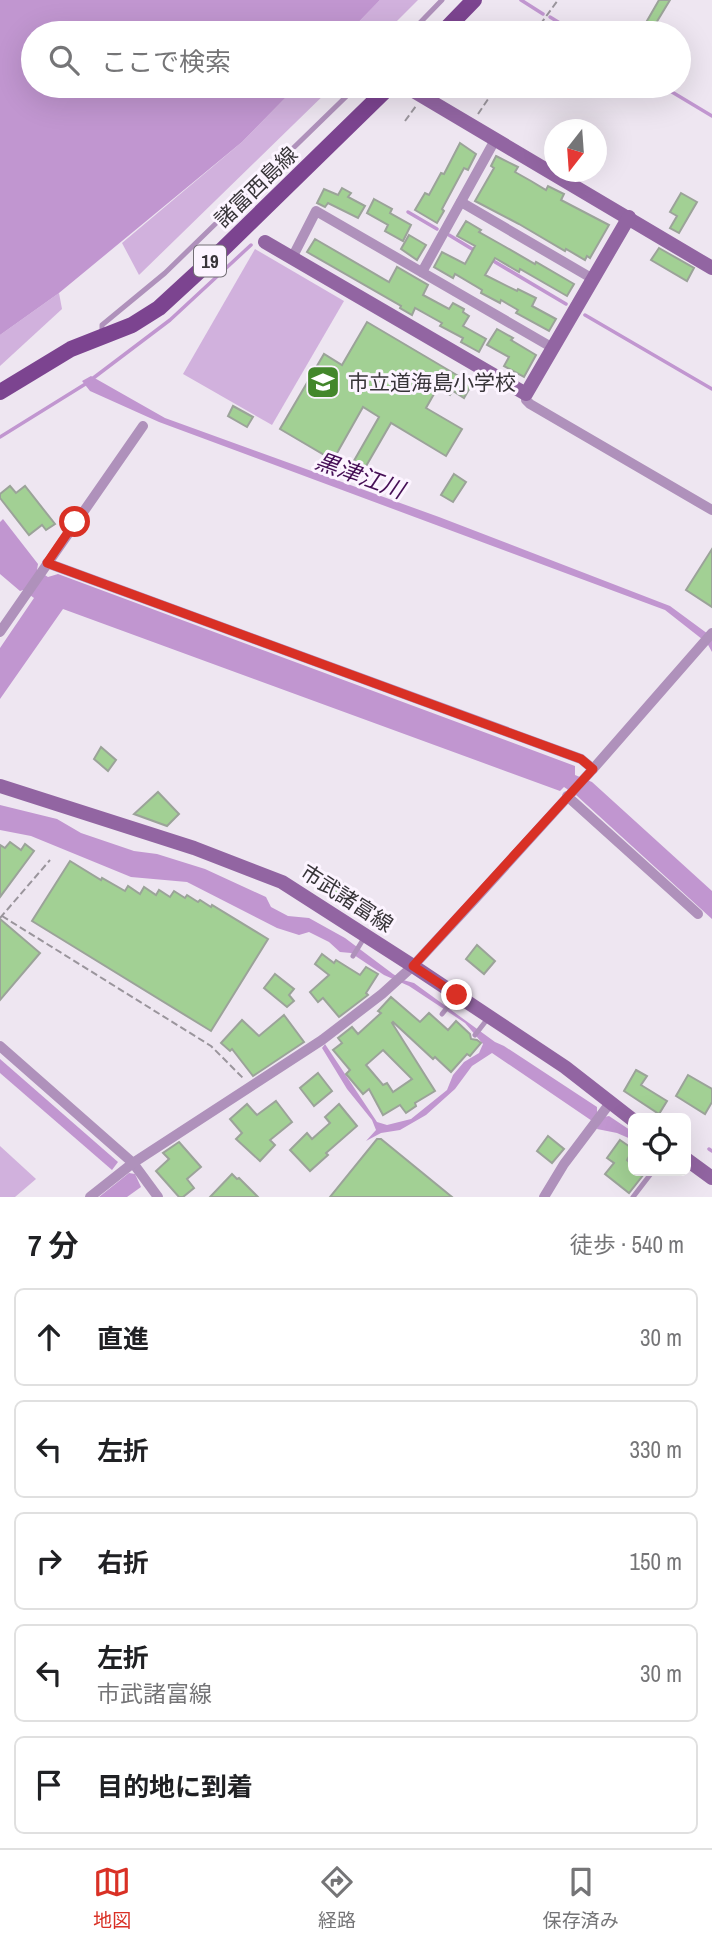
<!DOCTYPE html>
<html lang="ja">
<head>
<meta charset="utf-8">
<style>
  :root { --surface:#fff; --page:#f2f2f2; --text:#202124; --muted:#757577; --line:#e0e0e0; --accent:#d93025 }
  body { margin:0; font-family:"Archivo Narrow","Noto Sans JP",sans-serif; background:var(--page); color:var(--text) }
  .controls { position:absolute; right:21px; bottom:21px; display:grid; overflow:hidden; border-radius:10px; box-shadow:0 7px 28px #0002 }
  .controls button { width:63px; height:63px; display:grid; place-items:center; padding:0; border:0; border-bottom:2px solid var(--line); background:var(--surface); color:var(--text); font:35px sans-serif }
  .compass { position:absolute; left:544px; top:119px; width:63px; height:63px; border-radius:50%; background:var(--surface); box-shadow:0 7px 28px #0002; rotate:197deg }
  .stop { position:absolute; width:21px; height:21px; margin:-16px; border:5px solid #d93025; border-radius:50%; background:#fff }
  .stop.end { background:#d93025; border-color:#fff; box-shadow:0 2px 7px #0008 }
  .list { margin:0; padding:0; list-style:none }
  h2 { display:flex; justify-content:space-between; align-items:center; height:91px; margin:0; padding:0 28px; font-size:30px }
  h2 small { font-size:23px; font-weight:400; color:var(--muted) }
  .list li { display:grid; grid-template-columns:46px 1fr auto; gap:21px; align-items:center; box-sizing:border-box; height:98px; margin:0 14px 14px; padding:0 14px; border:2px solid var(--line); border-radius:10px }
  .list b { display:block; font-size:26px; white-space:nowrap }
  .list p { margin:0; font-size:23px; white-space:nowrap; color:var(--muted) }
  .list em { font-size:23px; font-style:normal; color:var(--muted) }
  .icon { flex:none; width:38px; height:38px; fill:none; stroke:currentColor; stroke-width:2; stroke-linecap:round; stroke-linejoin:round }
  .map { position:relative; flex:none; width:712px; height:1197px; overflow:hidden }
  .search { position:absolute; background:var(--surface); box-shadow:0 7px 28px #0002; left:21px; right:21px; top:21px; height:77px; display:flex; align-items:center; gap:18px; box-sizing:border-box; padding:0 24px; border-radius:38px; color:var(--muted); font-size:26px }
  .sheet { height:651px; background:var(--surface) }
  nav { display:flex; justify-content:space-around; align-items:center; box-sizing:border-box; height:98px; border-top:2px solid var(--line); background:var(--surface); font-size:19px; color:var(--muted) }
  nav a { display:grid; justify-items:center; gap:4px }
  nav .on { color:var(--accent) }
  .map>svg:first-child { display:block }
  .green { fill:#d1b1dd }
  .water { fill:#c196d0 }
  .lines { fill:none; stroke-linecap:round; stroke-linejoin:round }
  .stream { stroke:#c196d0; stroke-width:3.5 }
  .building { fill:#a2d094; stroke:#9ba399; stroke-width:2; fill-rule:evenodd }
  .path { stroke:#9a959c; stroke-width:2; stroke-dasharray:7 3.5; stroke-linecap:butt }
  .lane { stroke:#af91bb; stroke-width:5 }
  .street { stroke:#af91bb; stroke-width:10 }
  .secondary { stroke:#9265a2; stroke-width:14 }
  .primary { stroke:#7c4490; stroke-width:16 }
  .route { stroke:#d93025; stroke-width:9 }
  .labels { text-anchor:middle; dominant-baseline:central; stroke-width:6; stroke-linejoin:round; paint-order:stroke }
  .shield { fill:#fcf4ff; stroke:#726e74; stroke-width:2 }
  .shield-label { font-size:19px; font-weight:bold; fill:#373438 }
  .street-label { font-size:21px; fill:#373438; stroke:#fcf4ff }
  .poi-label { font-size:21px; fill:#373438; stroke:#fcf4ff; text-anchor:start }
  .water-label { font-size:23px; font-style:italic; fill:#450e55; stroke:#fcf4ff }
</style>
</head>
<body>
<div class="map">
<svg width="712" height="1197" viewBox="0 0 712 1197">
  <rect width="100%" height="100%" fill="#eee6f1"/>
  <g class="green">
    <polygon points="380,0 418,0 385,33 348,33"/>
    <polygon points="297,86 333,86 139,275 122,243 242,142"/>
    <polygon points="255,249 344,301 272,425 183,374"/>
    <polygon points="59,293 62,309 0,366 0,335"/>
    <polygon points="0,1146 36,1179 15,1197 0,1197"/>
  </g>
  <g class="water">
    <polygon points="0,0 380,0 348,33 33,33 33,86 297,86 242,142 59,293 0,335"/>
    <polygon points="91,376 165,418 439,517 670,606 708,634 712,640 712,652 707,643 665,610 159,422 90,391 82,381"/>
    <polygon points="3,519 38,564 37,570 48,577 58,574 575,766 575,775 592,782 712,891 712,919 576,795 564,787 560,791 63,609 0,699 0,648 34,598 23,590 20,591 0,574 0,522"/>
    <polygon points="0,805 57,819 81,833 134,851 157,854 205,869 266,897 271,907 288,916 309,918 345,938 393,974 403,980 414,983 495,1042 504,1046 597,1107 597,1112 604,1117 609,1116 633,1132 633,1140 617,1133 597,1129 598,1125 492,1053 472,1066 455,1089 426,1115 400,1130 381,1133 366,1141 376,1130 372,1120 347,1089 322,1048 325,1044 377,1122 387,1125 411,1119 447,1090 453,1075 464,1062 479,1053 483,1044 465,1023 409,986 384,975 351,953 340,952 329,942 309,932 299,935 277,928 187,882 131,877 31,836 0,830"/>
    <polygon points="0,1059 118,1162 112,1170 0,1073"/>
    <polygon points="129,1173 135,1174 141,1187 127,1197 99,1197"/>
  </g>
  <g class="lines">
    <g class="stream">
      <polyline points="521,0 543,14"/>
      <polyline points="550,17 576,33"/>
      <polyline points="662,86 712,116"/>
      <polyline points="408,212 437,229"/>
      <polyline points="449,235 477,252"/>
      <polyline points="490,259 566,304"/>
      <polyline points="585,315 712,389"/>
      <polyline points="92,379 170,320 251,245"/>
      <polyline points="0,437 87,383"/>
      <polyline points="709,1149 712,1151"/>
    </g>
  </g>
  <g class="building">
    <polygon points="659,0 670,0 650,33 640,33"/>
    <polygon points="460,143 476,154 468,170 464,168 442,209 444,211 437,223 415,210 425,193 429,195 441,173 444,174"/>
    <polygon points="496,156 518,167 515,172 531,181 546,190 548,186 564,194 561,200 609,225 590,258 587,256 585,260 566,249 565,251 519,224 475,201 494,168 491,166"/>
    <polygon points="342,188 351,193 348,197 365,206 358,218 328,203 325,207 317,203 324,189 338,195"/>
    <polygon points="681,193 697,202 679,233 670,228 677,216 670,212"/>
    <polygon points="374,199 392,209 390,213 411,225 403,241 385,231 388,225 367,213"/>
    <polygon points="466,221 481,230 479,232 502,245 535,264 536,262 574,284 567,296 520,269 519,272 495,258 485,275 517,291 518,289 536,298 532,306 556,319 549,331 516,313 518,310 501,300 500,303 481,293 482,290 455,274 453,278 434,267 442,252 465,264 475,246 457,236"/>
    <polygon points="409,235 426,245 417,260 401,249"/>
    <polygon points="315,239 389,282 397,267 428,285 423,295 449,309 453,303 464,309 463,312 469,316 463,326 486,339 479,352 461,342 463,338 440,326 442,323 415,308 412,315 400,308 401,306 307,252"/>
    <polygon points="659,248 694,268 687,281 651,260"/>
    <polygon points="367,322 472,384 464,398 453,391 450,395 438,387 426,408 462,429 446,456 391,423 362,473 351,466 379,417 363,407 333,460 280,429 324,354 342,365"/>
    <polygon points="497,329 513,338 511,340 536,355 524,377 504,366 509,357 487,345"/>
    <polygon points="233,406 253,417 247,427 228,416"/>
    <polygon points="454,474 466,482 453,502 441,495"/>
    <polygon points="10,486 16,493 25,486 55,524 46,530 42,525 29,535 0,498 0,494"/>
    <polygon points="712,549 712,607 686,590"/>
    <polygon points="101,747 116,760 108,771 94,759"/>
    <polygon points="158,792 179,814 167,826 134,814"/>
    <polygon points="10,842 21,850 25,844 34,851 0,897 0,845 5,848"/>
    <polygon points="70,861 101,880 102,878 125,891 128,886 140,894 144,887 156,895 159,890 170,897 174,891 185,898 187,895 198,902 200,900 211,907 212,905 268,939 211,1031 32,921"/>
    <polygon points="340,881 359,898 348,911 329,894"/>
    <polygon points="0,919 40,953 0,1000"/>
    <polygon points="477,945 495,961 484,974 466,959"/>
    <polygon points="322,954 334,963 336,960 360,975 366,967 378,974 366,993 368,995 339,1017 323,998 318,1002 310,992 329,975 315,964"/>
    <polygon points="275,974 294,989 289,995 294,1001 287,1007 264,988"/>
    <path d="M391,997l29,25 9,-9 19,17 8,-9 14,13 1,5 6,1 4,3 -11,13 -3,-2 -16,18 -16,-15 -2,2 -40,-37 -1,1 43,68 -20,12 1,3 -10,7 -6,-8 -17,10 -14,-26 -6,5 -17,-20 4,-4 -17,-20 9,-7 -4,-5 14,-11 6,7 23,-21 -3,-2zM383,1050l29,29 -19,13 -6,-9 -4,2 -17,-20z"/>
    <polygon points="284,1015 304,1042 253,1076 232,1049 230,1051 221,1043 242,1020 259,1036"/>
    <polygon points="636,1070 647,1076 641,1085 667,1101 659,1114 624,1091"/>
    <polygon points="318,1073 332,1091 314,1106 300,1088"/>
    <polygon points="688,1075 712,1089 712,1102 705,1114 676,1096"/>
    <polygon points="276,1101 292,1122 270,1140 275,1145 260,1161 236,1139 242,1133 230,1119 247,1104 257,1115"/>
    <polygon points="339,1104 357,1126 326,1153 328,1155 310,1171 290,1150 307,1133 312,1139 330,1123 325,1117"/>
    <polygon points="548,1136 564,1149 552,1163 537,1151"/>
    <polygon points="377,1139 381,1139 452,1197 330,1197"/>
    <polygon points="620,1140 633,1149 627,1160 633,1166 633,1171 640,1171 644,1174 629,1193 605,1174 614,1163 607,1158"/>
    <polygon points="179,1142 201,1167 187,1179 194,1188 183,1197 179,1197 156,1171 169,1159 163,1153"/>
    <polygon points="232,1174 237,1179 239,1178 258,1197 210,1197"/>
  </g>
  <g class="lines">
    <g class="path">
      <polyline points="534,33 558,0"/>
      <polyline points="478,114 497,86"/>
      <polyline points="405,121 416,106"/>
      <polyline points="2,916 211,1046 243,1078"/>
      <polyline points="0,918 50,860"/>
    </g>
    <g class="lane">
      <polyline points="410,33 442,0"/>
      <polyline points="102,332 102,325 165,273 357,86"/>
      <polyline points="353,956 364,938"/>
      <polyline points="442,1014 455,998"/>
      <polyline points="475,1035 489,1017"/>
      <polyline points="633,1197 653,1171"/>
    </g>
    <g class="street">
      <polyline points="461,202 593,279"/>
      <polyline points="292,258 316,211 553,348"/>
      <polyline points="422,272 495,140"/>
      <polyline points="526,394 526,400 530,404 712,510"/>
      <polyline points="47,563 581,759 593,769"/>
      <polyline points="0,632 143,426"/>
      <polyline points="567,796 698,914"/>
      <polyline points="0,1046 133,1163 158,1197"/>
      <polyline points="90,1197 133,1163 322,1040 382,994 413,966 475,899 593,769 712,633"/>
      <polyline points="544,1197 564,1164 610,1103"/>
    </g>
    <g class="secondary">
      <polyline points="405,86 712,268"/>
      <polyline points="265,242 526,394 629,217"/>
      <polyline points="0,786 194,848 282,882 413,966 565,1067 633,1120"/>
      <polyline points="686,1159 712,1178"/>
    </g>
    <g class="primary">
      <polyline points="442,33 474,0"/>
      <polyline points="0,392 71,349 132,325 159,308 222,250 390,86"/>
    </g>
  </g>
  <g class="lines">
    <polyline class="route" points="75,522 47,563 581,759 593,769 413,966 457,995"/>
  </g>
  <defs>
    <g id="school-square" transform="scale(1.75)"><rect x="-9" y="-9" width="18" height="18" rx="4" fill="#43872b" stroke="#fcf4ff"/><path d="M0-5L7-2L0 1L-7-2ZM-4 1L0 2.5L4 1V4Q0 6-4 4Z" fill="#fff"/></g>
  </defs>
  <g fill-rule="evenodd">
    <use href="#school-square" x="323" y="382"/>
  </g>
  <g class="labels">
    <rect class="shield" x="194" y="245.5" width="32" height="31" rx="5"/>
    <g class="shield-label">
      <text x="210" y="261">19</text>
    </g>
    <g class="street-label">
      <text transform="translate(256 187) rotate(-44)">諸富西島線</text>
      <text transform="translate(347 898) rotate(33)">市武諸富線</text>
    </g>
    <g class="poi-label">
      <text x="348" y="382">市立道海島小学校</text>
    </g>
    <g class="water-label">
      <text transform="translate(360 475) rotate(20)">黒津江川</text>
    </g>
  </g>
</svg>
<div class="controls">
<button><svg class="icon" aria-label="locate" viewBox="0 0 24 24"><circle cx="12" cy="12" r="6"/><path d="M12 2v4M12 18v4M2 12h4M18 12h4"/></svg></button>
</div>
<svg class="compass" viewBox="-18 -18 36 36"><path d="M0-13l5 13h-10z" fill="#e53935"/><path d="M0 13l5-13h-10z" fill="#757577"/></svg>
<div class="stop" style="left:75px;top:522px"></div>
<div class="stop end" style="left:457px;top:995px"></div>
<div class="search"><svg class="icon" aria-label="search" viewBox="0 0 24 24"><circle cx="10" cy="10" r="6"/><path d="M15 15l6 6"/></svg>ここで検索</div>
</div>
<section class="sheet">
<h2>7 分<small>徒歩 · 540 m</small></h2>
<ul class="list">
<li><svg class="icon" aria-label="ahead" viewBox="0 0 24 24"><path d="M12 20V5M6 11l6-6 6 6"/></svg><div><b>直進</b></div><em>30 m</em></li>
<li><svg class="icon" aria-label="left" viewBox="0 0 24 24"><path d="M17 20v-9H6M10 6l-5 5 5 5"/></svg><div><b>左折</b></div><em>330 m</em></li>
<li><svg class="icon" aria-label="right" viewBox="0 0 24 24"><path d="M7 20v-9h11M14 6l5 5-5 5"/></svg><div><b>右折</b></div><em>150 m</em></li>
<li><svg class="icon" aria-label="left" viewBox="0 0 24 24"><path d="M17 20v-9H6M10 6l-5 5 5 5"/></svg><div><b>左折</b><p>市武諸富線</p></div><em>30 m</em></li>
<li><svg class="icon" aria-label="arrive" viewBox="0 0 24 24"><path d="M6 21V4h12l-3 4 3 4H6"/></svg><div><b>目的地に到着</b></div></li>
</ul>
</section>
<nav>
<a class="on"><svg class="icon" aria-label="map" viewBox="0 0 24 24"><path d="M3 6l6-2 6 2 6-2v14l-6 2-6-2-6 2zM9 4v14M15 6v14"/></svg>地図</a>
<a><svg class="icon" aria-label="directions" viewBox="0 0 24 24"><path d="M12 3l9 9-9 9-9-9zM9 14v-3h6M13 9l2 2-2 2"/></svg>経路</a>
<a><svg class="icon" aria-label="saved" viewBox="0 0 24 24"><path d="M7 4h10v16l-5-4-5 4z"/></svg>保存済み</a>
</nav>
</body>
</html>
